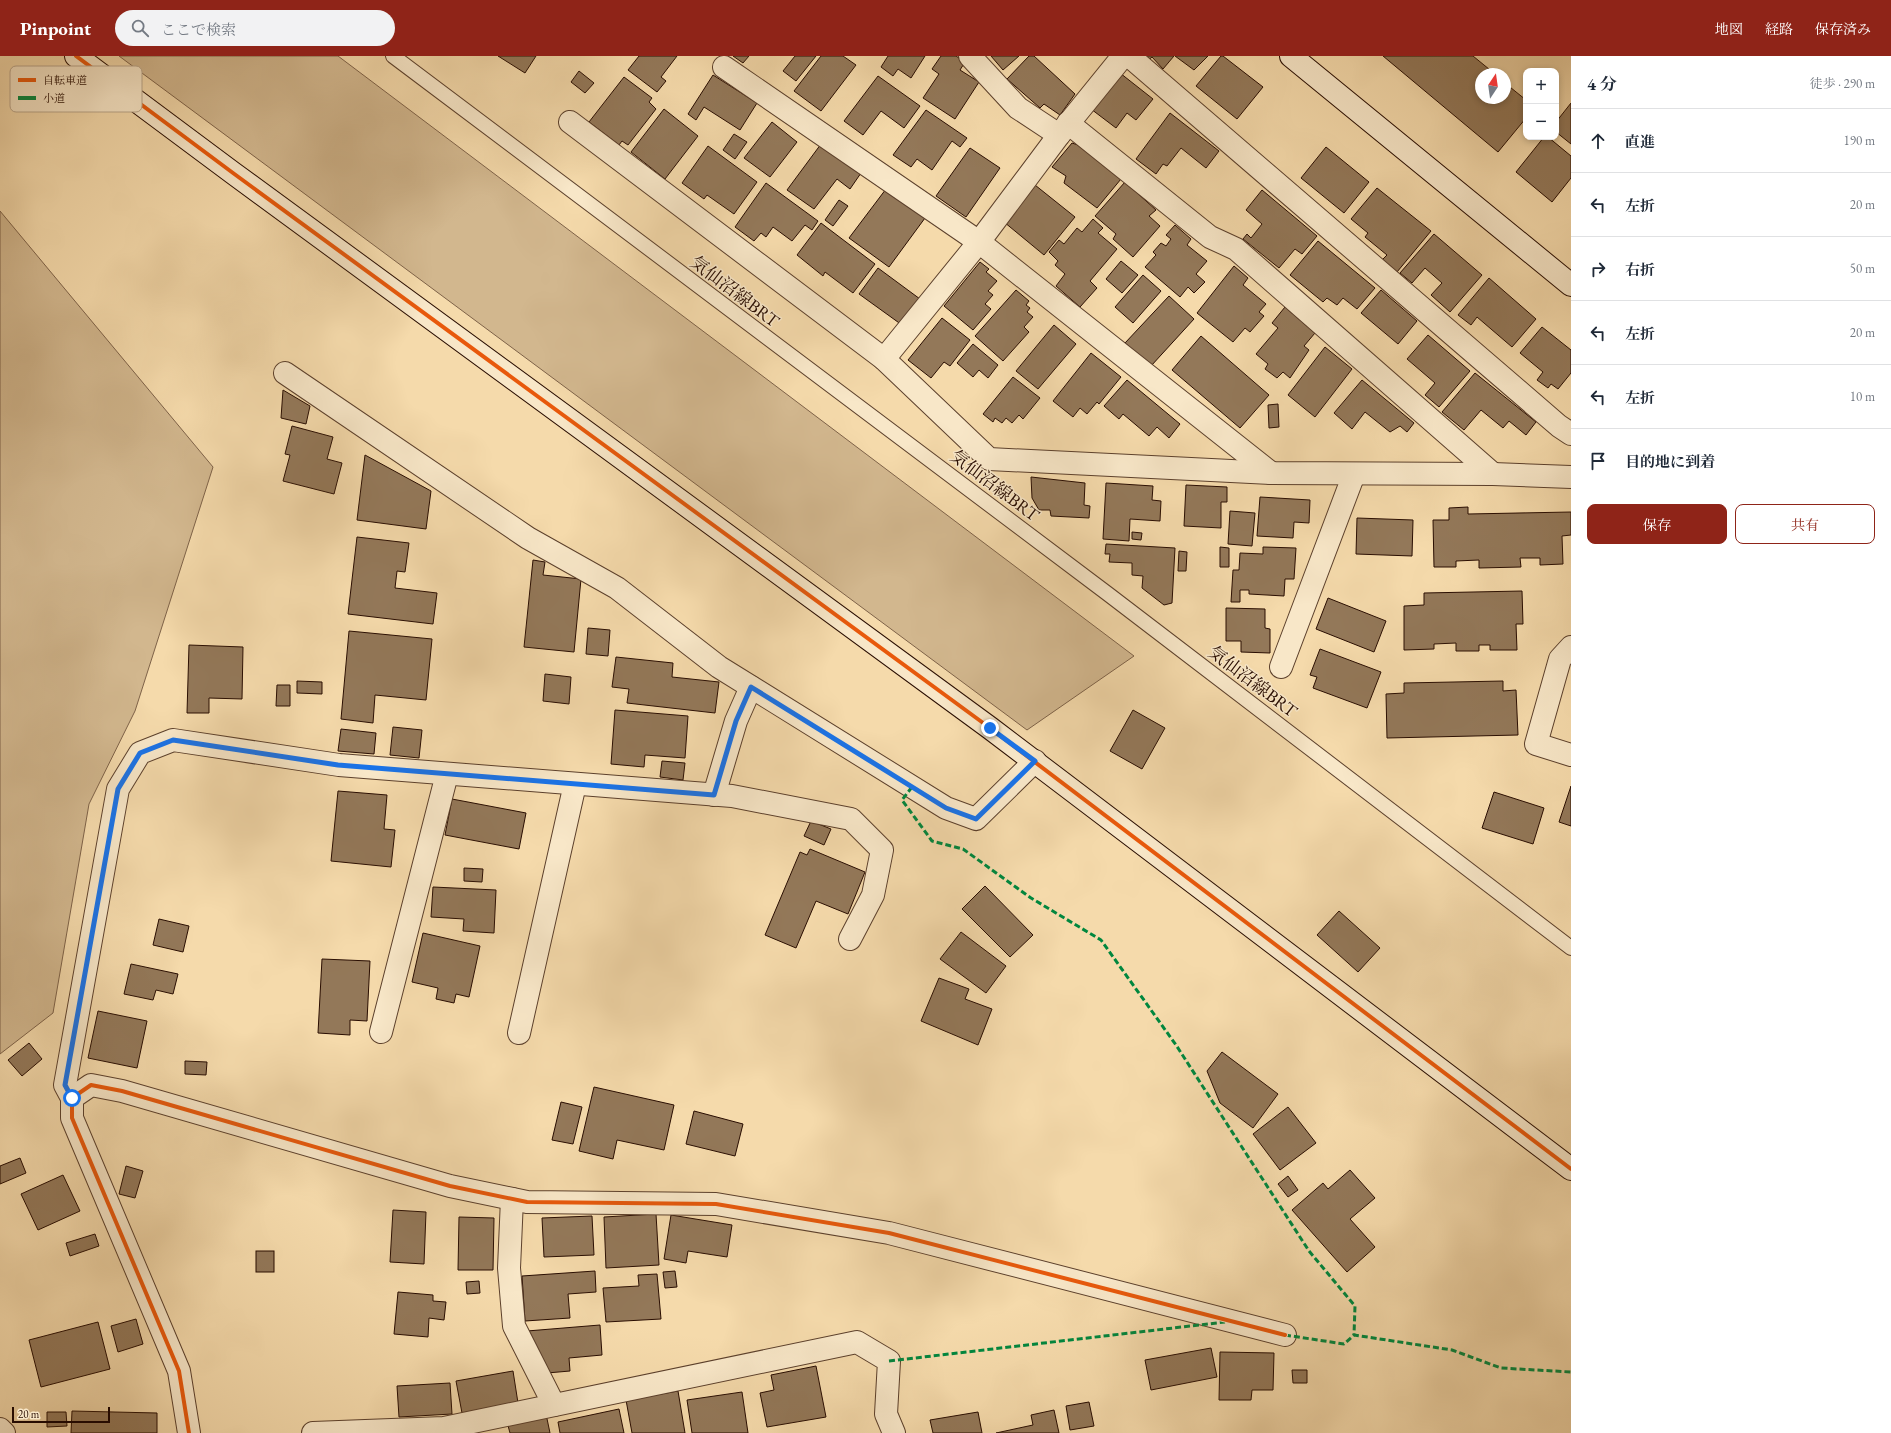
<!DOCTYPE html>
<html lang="ja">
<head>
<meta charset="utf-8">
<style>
  :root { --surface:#fff; --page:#f2f2f3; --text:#1f2937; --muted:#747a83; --line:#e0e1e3; --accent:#8f2418 }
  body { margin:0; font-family:"EB Garamond","Noto Serif JP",serif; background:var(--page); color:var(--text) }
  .controls { position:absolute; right:12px; top:12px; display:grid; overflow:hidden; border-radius:8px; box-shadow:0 2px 6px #0003 }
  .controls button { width:36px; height:36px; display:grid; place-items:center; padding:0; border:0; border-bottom:1px solid var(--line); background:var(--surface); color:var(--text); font:20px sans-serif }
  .compass { position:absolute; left:1475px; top:12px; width:36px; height:36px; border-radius:50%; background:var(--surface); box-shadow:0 2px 6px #0003; rotate:13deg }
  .scale { position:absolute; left:12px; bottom:10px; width:98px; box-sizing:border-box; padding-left:4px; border:2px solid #290d01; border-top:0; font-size:11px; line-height:14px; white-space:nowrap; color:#290d01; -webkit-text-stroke:3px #f8e7c8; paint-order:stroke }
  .stop { position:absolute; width:12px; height:12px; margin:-9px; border:3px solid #1a73e8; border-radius:50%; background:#fff }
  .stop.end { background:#1a73e8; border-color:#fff; box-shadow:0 1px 4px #0008 }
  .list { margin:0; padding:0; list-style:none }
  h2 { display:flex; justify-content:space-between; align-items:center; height:52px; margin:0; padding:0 16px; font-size:17px }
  h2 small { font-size:13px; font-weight:400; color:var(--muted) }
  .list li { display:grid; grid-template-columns:26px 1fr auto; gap:12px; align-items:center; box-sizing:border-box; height:64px; padding:0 16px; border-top:1px solid var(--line) }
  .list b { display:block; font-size:15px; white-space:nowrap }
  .list em { font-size:13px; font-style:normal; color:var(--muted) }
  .actions { display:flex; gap:8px; padding:12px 16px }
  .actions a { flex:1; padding:9px 0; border:1px solid var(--accent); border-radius:8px; text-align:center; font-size:14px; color:var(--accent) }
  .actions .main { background:var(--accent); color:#fff }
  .icon { flex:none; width:22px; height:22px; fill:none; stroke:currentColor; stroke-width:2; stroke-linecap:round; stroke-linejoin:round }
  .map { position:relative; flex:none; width:1571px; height:1377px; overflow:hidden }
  header { display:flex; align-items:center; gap:24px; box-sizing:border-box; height:56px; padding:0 20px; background:var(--accent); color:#fff }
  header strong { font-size:19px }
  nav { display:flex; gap:22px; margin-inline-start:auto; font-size:14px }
  .search { width:280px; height:36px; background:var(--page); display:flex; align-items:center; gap:10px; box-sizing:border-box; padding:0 14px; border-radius:22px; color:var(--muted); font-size:15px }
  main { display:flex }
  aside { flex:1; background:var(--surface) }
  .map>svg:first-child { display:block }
  .green { fill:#d2b78e; stroke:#7e6248 }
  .building { fill:#937859; stroke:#290d01 }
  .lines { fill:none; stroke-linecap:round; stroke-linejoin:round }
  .lane-casing { stroke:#5c402c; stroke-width:16 }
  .street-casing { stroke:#5c402c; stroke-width:24 }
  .secondary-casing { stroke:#290d01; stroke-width:24 }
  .lane { stroke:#f8e7c8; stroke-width:14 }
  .street { stroke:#f8e7c8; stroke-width:22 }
  .secondary { stroke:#f8e7c8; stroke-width:22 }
  .quiet { stroke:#00873e; stroke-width:3; stroke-dasharray:6 3; stroke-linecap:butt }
  .cycleway-casing { stroke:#f8e7c8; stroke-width:6 }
  .cycleway { stroke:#e8590c; stroke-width:4 }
  .route { stroke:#1a73e8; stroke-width:5 }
  .labels { text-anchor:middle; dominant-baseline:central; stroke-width:3; stroke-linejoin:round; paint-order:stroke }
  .street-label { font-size:18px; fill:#290d01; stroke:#f8e7c8 }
  .key { fill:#f8e7c8; stroke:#baa68c; stroke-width:1 }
  .key-label { font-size:11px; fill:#290d01 }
</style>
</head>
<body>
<header>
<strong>Pinpoint</strong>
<div class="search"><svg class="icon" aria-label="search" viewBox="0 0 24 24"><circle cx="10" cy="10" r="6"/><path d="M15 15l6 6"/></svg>ここで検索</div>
<nav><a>地図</a><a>経路</a><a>保存済み</a></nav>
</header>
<main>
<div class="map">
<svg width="1571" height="1377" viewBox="0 0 1571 1377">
  <rect width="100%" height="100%" fill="#f5daab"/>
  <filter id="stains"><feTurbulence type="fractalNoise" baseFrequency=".005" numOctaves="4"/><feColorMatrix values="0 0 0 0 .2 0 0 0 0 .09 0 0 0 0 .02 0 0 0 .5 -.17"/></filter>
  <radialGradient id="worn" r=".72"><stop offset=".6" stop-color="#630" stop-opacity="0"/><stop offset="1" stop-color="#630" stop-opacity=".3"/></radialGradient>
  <g class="green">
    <polygon points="119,0 338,0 1134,600 1027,674"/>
    <polygon points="0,155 213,411 135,655 89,748 53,957 0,998"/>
  </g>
  <g class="building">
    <polygon points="498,0 536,0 525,17"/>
    <polygon points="639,0 677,0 661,21 666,25 657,36 628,14"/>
    <polygon points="733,0 749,0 743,7"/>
    <polygon points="795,0 816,0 796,25 783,15"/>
    <polygon points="821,0 843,0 856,9 821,55 794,35"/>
    <polygon points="888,0 925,0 911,22 898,13 893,20 881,11"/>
    <polygon points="941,0 956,0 965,6 960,14 979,26 955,63 923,42 939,18 932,13"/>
    <polygon points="991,0 1019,0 1003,14"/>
    <polygon points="1029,0 1034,0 1075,38 1060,59 1044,48 1040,52 1007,23"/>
    <polygon points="1138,0 1174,0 1163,13 1152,1 1145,7"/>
    <polygon points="1175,0 1208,0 1194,14"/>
    <polygon points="1221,0 1223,0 1263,31 1237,63 1196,30"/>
    <polygon points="1383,0 1473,0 1495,18 1481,18 1481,42 1505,42 1505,27 1526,44 1526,62 1498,96"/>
    <polygon points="579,15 594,27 585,37 571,26"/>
    <polygon points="1120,17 1153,43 1136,64 1127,57 1116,72 1091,53"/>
    <polygon points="713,19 757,47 740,74 704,51 696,64 688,58"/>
    <polygon points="878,20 920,50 904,72 881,55 863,79 844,65"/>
    <polygon points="624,21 652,42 649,46 656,53 628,89 622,85 619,89 589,66"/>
    <polygon points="1571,47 1571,88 1556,76 1556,66"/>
    <polygon points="664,53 698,80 665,123 631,96"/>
    <polygon points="926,54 967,82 960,91 952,85 932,114 917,103 911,111 893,99"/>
    <polygon points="1170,57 1219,95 1206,112 1181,92 1167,110 1163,108 1156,118 1136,103"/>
    <polygon points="772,66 797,86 770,121 744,102"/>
    <polygon points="734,78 747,86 735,103 723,94"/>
    <polygon points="1544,81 1548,81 1571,100 1571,122 1552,146 1516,116"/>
    <polygon points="1072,87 1081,90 1121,123 1097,152 1064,127 1066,120 1052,111"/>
    <polygon points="821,88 861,117 850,133 837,123 814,153 787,134"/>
    <polygon points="708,90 757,126 734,158 707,139 704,143 682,127"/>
    <polygon points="1326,91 1369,126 1344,157 1301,122"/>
    <polygon points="970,92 1000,112 966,161 936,140"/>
    <polygon points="1125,126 1156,154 1149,160 1160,170 1133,201 1113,183 1116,178 1095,160"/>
    <polygon points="766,127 818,165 812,174 805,169 792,185 773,171 766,181 761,177 754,185 735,171"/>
    <polygon points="1035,129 1075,161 1044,199 1004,166"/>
    <polygon points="1377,132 1431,175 1397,216 1382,204 1387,199 1365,181 1368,177 1351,163"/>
    <polygon points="886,133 925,162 889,211 849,182"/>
    <polygon points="1262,134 1317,180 1302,198 1295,193 1279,212 1243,183 1247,178 1251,182 1262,168 1246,154"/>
    <polygon points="839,144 848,150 833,170 825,164"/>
    <polygon points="1093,163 1103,172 1098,177 1117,193 1090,225 1097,232 1080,251 1056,230 1065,218 1055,209 1058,205 1049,196 1059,184 1064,188 1077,172 1082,176"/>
    <polygon points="821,167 875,208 853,237 825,216 823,220 797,199"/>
    <polygon points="1175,169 1191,183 1187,189 1207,205 1196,218 1205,226 1194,237 1188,231 1180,241 1145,211 1156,199 1153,196 1161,187 1166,190 1171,183 1166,179"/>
    <polygon points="1434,178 1482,219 1450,256 1431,239 1442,227 1425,212 1412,227 1400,217"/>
    <polygon points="1318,185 1375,232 1357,253 1343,242 1337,249 1327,242 1323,246 1290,219"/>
    <polygon points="1121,205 1138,219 1122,237 1106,223"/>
    <polygon points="980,206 989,213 986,216 997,225 988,235 993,239 985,248 991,253 973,274 944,250"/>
    <polygon points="1234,210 1248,222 1243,229 1266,248 1259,256 1264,260 1250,276 1245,272 1233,286 1197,257"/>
    <polygon points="878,212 920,243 902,269 859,238"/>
    <polygon points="1143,219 1161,235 1133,267 1115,251"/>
    <polygon points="1489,222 1536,263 1512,291 1477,261 1471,269 1458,259"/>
    <polygon points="1016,234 1029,245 1026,249 1030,252 1027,256 1033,261 1024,271 1029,276 1003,305 975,280"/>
    <polygon points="1381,234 1417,265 1398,288 1361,257"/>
    <polygon points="1169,240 1194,263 1151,310 1125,287"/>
    <polygon points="1285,251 1315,277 1304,290 1309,294 1290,322 1283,316 1277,322 1265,313 1268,308 1256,298 1278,272 1272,267"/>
    <polygon points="942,262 970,284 950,310 944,306 931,322 908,304"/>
    <polygon points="1054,269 1076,288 1038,333 1016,315"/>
    <polygon points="1542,271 1571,294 1571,317 1558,333 1551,328 1548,332 1537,324 1543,316 1520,297"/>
    <polygon points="1428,279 1470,315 1439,351 1425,339 1435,327 1407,303"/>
    <polygon points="1201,280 1269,339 1240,372 1172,314"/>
    <polygon points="973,288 998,309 988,322 979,314 973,321 957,307"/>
    <polygon points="1325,291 1352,313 1315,361 1288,339"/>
    <polygon points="1091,297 1121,321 1099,348 1097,346 1087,358 1080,352 1073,361 1053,345"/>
    <polygon points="1475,317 1536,366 1526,379 1509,365 1503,372 1481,354 1464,374 1442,356"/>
    <polygon points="1013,321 1040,342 1023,363 1019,359 1012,367 1006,362 1002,367 995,362 993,366 983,358"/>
    <polygon points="1127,324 1180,368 1169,382 1157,371 1149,380 1123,358 1119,363 1104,350"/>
    <polygon points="1362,324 1414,367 1407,376 1400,370 1390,376 1365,356 1352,373 1334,357"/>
    <polygon points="283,334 310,350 306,368 281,362"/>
    <polygon points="1278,348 1279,371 1269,372 1268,349"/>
    <polygon points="292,370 333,381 327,403 342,407 334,438 283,425 290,399 285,398"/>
    <polygon points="365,399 431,435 426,473 357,464"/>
    <polygon points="1031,421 1085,427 1084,449 1090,450 1089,462 1051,460 1050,454 1039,454 1032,442"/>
    <polygon points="1106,427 1153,430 1152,444 1161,445 1160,465 1130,463 1129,485 1103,483"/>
    <polygon points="1186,429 1227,431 1227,446 1221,446 1221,472 1184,470"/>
    <polygon points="1260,441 1310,444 1309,467 1294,466 1293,482 1257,480"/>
    <polygon points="1468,451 1468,458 1571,456 1571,479 1562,480 1563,508 1540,509 1540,502 1520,502 1521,511 1479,512 1479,504 1456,505 1456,511 1434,511 1433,464 1449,464 1449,452"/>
    <polygon points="1230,455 1255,457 1252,490 1228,488"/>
    <polygon points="1357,462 1413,464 1412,500 1356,498"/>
    <polygon points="1132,476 1142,477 1141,484 1132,483"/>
    <polygon points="357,481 409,487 405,516 397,515 395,532 437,537 433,568 348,558"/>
    <polygon points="1106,488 1175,492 1172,547 1164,549 1142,532 1143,520 1132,519 1132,507 1109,506 1110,498 1105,498"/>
    <polygon points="1220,491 1229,492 1229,511 1220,511"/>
    <polygon points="1263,491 1296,492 1294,523 1285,523 1284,540 1249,538 1249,534 1240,534 1240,546 1231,546 1233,514 1239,514 1240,497 1263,498"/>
    <polygon points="1179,495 1187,496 1186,515 1178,515"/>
    <polygon points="533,504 545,506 543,519 581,523 574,596 524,591"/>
    <polygon points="1522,535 1523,568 1516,568 1517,594 1490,594 1490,589 1479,589 1479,595 1456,595 1456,587 1434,588 1434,593 1404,594 1404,550 1424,549 1424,537"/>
    <polygon points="1328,542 1386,565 1374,596 1316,573"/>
    <polygon points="1226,552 1265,553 1265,572 1270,573 1270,597 1241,596 1241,585 1226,585"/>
    <polygon points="588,572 610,574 608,600 586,598"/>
    <polygon points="349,575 432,583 426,644 375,639 373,667 341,663"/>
    <polygon points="189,589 243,591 242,643 209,642 209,657 187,657"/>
    <polygon points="1320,593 1381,616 1367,652 1313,632 1317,621 1310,619"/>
    <polygon points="616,601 673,607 672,621 719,626 715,657 627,647 629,633 612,631"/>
    <polygon points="545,618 571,621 569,648 543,645"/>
    <polygon points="297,625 322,626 322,638 297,637"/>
    <polygon points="1503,625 1503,635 1516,634 1518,679 1387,682 1386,638 1404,637 1404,627"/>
    <polygon points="277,629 290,629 290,650 276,650"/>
    <polygon points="615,654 688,660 685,702 645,699 644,711 611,708"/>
    <polygon points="1133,654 1165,672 1142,713 1110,695"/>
    <polygon points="393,671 422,674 419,702 390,699"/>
    <polygon points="341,673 376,677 374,698 338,695"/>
    <polygon points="662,705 685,707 683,724 660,721"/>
    <polygon points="1571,730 1571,770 1559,766"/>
    <polygon points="338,735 387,739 384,773 395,774 391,811 331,805"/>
    <polygon points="1494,736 1544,752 1533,788 1482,772"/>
    <polygon points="452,743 526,757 519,793 445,779"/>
    <polygon points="811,765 831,773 824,789 804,780"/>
    <polygon points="810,793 865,816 848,858 816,845 796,892 765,879 800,796 807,799"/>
    <polygon points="464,812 483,813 482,826 464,825"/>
    <polygon points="985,830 1033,879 1010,901 962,853"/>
    <polygon points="433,831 496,834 494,877 463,875 464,863 431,861"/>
    <polygon points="1339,855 1380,892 1358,916 1317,879"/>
    <polygon points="159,863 189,870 183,896 153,889"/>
    <polygon points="961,876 1006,910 986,937 940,903"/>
    <polygon points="423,877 480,890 469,941 456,938 454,947 436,943 438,932 412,926"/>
    <polygon points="322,903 370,905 367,965 350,964 350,979 318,977"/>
    <polygon points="131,908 178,918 173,938 156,934 153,944 124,938"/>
    <polygon points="939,922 969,933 965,943 992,953 978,989 921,965"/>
    <polygon points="98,955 147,965 137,1012 88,1002"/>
    <polygon points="29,987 42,1003 22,1020 8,1004"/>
    <polygon points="1222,996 1278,1038 1253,1072 1220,1047 1207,1015"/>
    <polygon points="185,1005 207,1006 206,1019 185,1018"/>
    <polygon points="594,1031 674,1049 664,1094 617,1084 613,1103 579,1095"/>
    <polygon points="561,1046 582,1051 573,1088 552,1084"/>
    <polygon points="1288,1051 1316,1087 1280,1114 1253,1078"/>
    <polygon points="694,1055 743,1068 735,1100 686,1088"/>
    <polygon points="20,1102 26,1117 0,1128 0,1110"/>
    <polygon points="126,1110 143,1115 135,1142 119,1138"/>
    <polygon points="1350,1114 1375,1142 1350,1163 1375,1191 1347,1216 1292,1154 1323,1127 1328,1133"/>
    <polygon points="63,1119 80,1155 38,1174 21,1138"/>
    <polygon points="1288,1120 1298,1134 1288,1141 1278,1128"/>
    <polygon points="393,1154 426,1156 424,1208 390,1206"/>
    <polygon points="656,1158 659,1209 606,1212 604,1161"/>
    <polygon points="671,1159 732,1169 727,1201 688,1195 686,1207 664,1203"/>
    <polygon points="592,1160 594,1199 544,1201 542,1162"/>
    <polygon points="459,1161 494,1162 493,1214 458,1214"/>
    <polygon points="95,1178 99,1190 70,1200 66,1187"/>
    <rect x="256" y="1195" width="18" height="21"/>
    <polygon points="595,1215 596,1236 568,1238 570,1262 525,1265 522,1220"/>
    <polygon points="675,1215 677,1231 665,1232 663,1216"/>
    <polygon points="657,1218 661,1263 606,1266 603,1232 639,1230 638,1219"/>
    <polygon points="479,1225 480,1237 467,1238 466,1226"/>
    <polygon points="398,1236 433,1239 433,1245 446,1246 444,1264 429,1262 428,1281 394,1278"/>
    <polygon points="136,1263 143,1288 118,1296 111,1270"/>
    <polygon points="98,1266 110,1313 41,1331 29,1284"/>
    <polygon points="600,1269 602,1299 569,1302 570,1315 547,1317 527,1275"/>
    <polygon points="1211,1292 1217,1321 1151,1334 1145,1304"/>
    <polygon points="1220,1296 1274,1297 1273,1334 1252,1334 1251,1344 1219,1344"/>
    <polygon points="816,1310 826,1361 767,1371 760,1337 774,1334 771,1319"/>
    <polygon points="1292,1314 1307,1314 1307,1327 1293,1327"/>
    <polygon points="513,1315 518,1347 462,1357 456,1325"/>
    <polygon points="450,1327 452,1358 399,1361 397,1330"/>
    <polygon points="678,1335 685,1377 632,1377 626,1344"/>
    <polygon points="742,1336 748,1377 692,1377 687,1344"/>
    <polygon points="1089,1346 1094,1370 1070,1374 1066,1350"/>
    <polygon points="619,1353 624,1377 560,1377 558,1366"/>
    <polygon points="1054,1354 1059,1377 996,1377 1033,1369 1031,1359"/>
    <polygon points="72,1355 157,1357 157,1377 71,1377"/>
    <polygon points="47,1356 66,1356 67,1370 47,1371"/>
    <polygon points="978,1356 982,1377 933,1377 930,1364"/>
    <polygon points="546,1358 550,1377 510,1377 507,1366"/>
  </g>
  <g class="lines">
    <g class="lane-casing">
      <polyline id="lane" points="393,0 1108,538 1571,892"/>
    </g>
    <g class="street-casing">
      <g id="street">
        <polyline points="970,0 1018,52 1059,79"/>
        <polyline points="1129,0 1559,370 1571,378"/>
        <polyline points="724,11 979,186 1271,417"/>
        <polyline points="570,66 884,303 989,403 1271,417 1493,418 1571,421"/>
        <polyline points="1068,67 1210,181 1236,193 1493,418"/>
        <polyline points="884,303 979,186 1059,79 1123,0"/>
        <polyline points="285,317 528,482 617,532 719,611 946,752 976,763 1035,705"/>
        <polyline points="1571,591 1560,603 1536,688 1571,699"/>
        <polyline points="1281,611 1354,418"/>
        <polyline points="714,739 736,665 751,631"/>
        <polyline points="381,976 447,718"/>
        <polyline points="519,977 575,728"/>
        <polyline points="72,1042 65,1029 118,733 140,697 173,684 339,709 732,740 851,763 882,794 873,839 850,883"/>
        <polyline points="512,1143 509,1212 514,1270 554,1349"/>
        <polyline points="0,1373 4,1377"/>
        <polyline points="189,1377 179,1315 72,1062 72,1042 91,1029 122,1035 450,1130 527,1146 716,1148 889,1177 1285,1279"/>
        <polyline points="313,1377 444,1372 857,1286 889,1305 886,1358 894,1377"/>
      </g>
    </g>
    <g class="secondary-casing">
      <g id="secondary">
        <polyline points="76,0 233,117 990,672 1571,1113"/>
        <polyline points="1291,0 1571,229"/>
      </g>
    </g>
    <use href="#lane" class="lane"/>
    <use href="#street" class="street"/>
    <use href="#secondary" class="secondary"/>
    <g class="quiet">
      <polyline points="912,731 902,744 932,785 963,793 1031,842 1101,884 1176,989 1309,1195 1355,1250 1354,1279"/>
      <polyline points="1285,1279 1344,1288 1354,1279 1452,1294 1501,1312 1571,1316"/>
      <polyline points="889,1305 1225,1266"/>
    </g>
    <g class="cycleway-casing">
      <g id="cycleway">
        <polyline points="76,0 233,117 990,672 1571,1113"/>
        <polyline points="189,1377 179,1315 72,1062 72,1042 91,1029 122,1035 450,1130 527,1146 716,1148 889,1177 1285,1279"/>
      </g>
    </g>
    <use href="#cycleway" class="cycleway"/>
  </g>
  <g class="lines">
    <polyline class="route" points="72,1042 65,1029 118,733 140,697 173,684 338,709 714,739 736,665 751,631 946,752 976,763 1035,705 990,672"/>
  </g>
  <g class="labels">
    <g class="street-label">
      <text transform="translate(735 235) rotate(37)">気仙沼線BRT</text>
      <text transform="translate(995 429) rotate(37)">気仙沼線BRT</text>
      <text transform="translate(1253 625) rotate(37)">気仙沼線BRT</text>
    </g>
  </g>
  <rect x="10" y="10" width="132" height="46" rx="6" class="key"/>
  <rect x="18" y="22" width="18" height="4" fill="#e8590c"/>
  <rect x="18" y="40" width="18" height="4" fill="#00873e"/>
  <g class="key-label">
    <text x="43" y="28">自転車道</text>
    <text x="43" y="46">小道</text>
  </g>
  <rect width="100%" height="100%" filter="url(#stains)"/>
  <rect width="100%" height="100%" fill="url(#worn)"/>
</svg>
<div class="controls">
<button>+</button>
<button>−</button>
</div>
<svg class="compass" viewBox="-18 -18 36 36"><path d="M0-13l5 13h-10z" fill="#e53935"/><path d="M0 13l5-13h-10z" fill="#747a83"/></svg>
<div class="scale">20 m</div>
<div class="stop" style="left:72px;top:1042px"></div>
<div class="stop end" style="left:990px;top:672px"></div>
</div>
<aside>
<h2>4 分<small>徒歩 · 290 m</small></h2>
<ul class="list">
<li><svg class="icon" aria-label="ahead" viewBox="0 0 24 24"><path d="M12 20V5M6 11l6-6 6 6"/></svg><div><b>直進</b></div><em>190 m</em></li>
<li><svg class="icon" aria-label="left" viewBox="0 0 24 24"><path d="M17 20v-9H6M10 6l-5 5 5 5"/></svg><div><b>左折</b></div><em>20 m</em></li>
<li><svg class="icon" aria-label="right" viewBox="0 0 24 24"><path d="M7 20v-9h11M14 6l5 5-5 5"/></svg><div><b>右折</b></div><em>50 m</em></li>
<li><svg class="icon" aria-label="left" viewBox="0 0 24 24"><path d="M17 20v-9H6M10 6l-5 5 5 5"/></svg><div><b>左折</b></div><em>20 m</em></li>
<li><svg class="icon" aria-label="left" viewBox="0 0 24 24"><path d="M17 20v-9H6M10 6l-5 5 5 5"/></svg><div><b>左折</b></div><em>10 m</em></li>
<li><svg class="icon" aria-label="arrive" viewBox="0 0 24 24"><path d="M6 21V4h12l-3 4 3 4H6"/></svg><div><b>目的地に到着</b></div></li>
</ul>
<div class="actions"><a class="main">保存</a><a>共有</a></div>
</aside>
</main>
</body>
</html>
